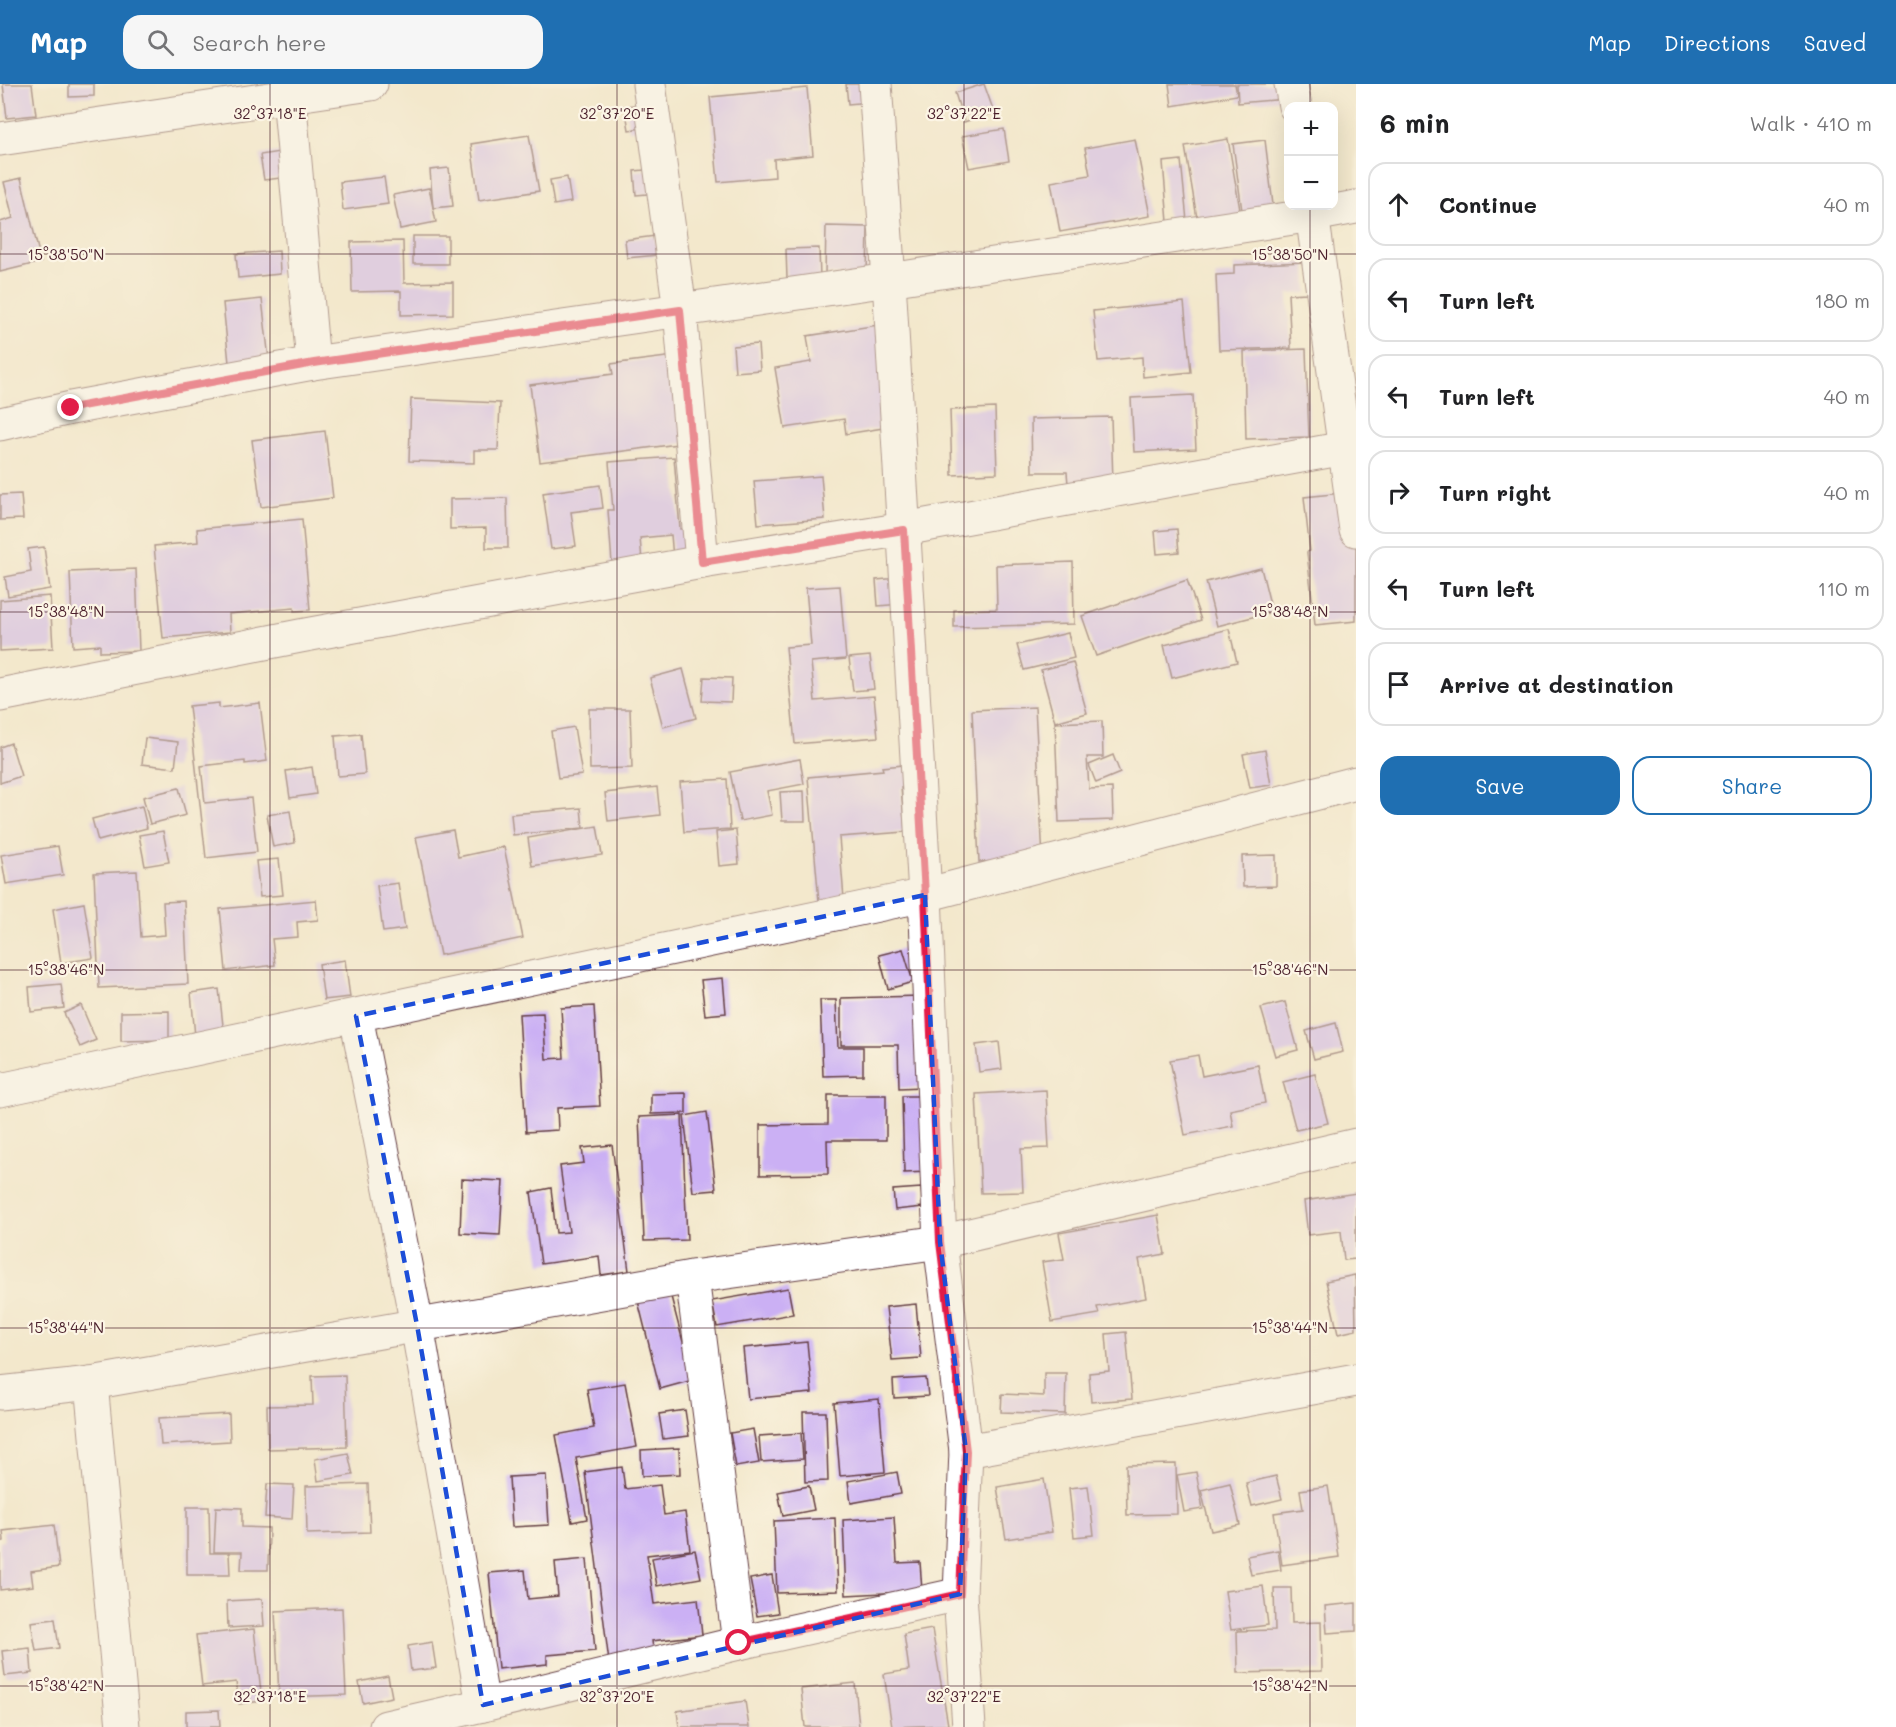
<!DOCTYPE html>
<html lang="en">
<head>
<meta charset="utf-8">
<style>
  :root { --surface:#fff; --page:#f6f6f6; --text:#202124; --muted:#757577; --line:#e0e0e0; --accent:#1f6fb2 }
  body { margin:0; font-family:Mali,sans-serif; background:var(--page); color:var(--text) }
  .controls { position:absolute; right:18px; top:18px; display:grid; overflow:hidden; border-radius:12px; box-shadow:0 6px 24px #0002 }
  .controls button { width:54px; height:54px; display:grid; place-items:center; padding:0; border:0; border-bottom:2px solid var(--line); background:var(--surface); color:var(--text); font:30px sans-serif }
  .stop { position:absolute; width:18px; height:18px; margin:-14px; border:4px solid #e11d48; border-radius:50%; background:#fff }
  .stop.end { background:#e11d48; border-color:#fff; box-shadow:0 2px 6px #0008 }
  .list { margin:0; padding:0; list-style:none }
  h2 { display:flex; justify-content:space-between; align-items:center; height:78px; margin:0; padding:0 24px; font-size:26px }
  h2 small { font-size:20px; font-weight:400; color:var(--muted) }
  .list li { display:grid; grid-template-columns:39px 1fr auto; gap:18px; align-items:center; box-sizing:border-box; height:84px; margin:0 12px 12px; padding:0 12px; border:2px solid var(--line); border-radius:18px }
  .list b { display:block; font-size:22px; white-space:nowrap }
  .list em { font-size:20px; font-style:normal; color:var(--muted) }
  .actions { display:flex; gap:12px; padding:18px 24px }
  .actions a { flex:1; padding:14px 0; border:2px solid var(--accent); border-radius:18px; text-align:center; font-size:21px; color:var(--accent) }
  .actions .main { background:var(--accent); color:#fff }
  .icon { flex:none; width:33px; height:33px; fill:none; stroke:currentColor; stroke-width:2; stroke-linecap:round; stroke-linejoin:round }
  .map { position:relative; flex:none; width:1356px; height:1643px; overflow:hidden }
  header { display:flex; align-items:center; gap:36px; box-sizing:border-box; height:84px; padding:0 30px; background:var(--accent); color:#fff }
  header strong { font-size:28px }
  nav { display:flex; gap:33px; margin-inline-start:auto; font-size:21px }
  .search { width:420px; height:54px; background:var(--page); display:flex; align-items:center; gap:15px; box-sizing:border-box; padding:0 21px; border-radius:18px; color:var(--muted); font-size:22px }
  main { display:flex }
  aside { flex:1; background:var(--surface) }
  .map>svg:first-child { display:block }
  .building { fill:#cbb0f4 }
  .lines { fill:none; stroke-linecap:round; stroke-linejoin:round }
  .minor-casing { stroke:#633d43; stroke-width:35 }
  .minor { stroke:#fff; stroke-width:33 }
  .route { stroke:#e11d48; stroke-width:8 }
  .marked { fill:none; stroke:#1d4ed8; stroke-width:4.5; stroke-dasharray:12 8; stroke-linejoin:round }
  .ticks { fill:none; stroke:#4a1f2b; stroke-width:1.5; stroke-opacity:0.45 }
  .ticks-label { font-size:15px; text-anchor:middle; fill:#4a1f2b; stroke:#fcf5e5; stroke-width:4.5; stroke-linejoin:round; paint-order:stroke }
</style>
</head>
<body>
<header>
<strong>Map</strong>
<div class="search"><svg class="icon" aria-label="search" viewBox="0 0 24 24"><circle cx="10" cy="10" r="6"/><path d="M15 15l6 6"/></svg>Search here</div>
<nav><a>Map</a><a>Directions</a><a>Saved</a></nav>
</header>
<main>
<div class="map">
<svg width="1356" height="1643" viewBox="0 0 1356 1643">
  <rect width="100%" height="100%" fill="#fcf5e5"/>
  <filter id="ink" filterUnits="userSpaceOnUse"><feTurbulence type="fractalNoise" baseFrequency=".0167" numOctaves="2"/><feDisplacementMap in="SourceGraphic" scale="12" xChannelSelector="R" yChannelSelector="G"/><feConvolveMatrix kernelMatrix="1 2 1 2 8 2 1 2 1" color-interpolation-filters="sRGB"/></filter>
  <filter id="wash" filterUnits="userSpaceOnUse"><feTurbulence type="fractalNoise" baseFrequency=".008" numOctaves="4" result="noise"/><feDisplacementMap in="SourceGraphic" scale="24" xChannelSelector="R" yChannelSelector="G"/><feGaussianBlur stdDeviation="1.35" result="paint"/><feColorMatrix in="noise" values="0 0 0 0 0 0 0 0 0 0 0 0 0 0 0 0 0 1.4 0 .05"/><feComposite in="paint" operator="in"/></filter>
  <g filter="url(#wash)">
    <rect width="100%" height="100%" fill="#f3e8cc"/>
    <g id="blocks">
      <g class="building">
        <polygon points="3,0 32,0 36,31 7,34"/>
        <polygon points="69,0 94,0 94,12 69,13"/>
        <polygon points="846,0 869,0 870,18 848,20"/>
        <polygon points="984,0 994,28 964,38 955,9"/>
        <polygon points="1169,0 1235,0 1237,11 1172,22"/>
        <polygon points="1237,0 1284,0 1286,15 1238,19"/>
        <polygon points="807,4 813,71 774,75 775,93 718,98 710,13"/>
        <polygon points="647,20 650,43 629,46 625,22"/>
        <polygon points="1004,45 1009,77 969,84 962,52"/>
        <polygon points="529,51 539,107 479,116 471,60"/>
        <polygon points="1135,55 1150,132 1060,148 1051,98 1090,91 1085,64"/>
        <polygon points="1228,55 1241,132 1198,140 1185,62"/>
        <polygon points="1265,56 1274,129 1243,134 1233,60"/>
        <polygon points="285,67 289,93 264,96 260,71"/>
        <polygon points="1181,76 1187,137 1168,138 1163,78"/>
        <polygon points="449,84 453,122 433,124 430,86"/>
        <polygon points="656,85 659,109 636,111 634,87"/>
        <polygon points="384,93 388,120 343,126 340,98"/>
        <polygon points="567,93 571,118 554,121 550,96"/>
        <polygon points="21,94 41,178 0,188 0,138 13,134 4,98"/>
        <polygon points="429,104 436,138 400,145 393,111"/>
        <polygon points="826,142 868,143 867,192 825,190"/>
        <rect x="413" y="152" width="35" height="28"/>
        <polygon points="655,152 657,171 627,174 625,156"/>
        <polygon points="403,157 404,199 453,198 453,230 401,231 401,207 352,208 351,158"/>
        <polygon points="819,164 820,194 787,195 786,165"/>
        <polygon points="279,167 280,190 238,194 236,170"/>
        <polygon points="1306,178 1307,209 1288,210 1291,264 1219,266 1216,191 1234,190 1234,181"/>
        <polygon points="262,215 270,284 230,289 223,219"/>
        <polygon points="1184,218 1191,288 1143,293 1142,273 1098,277 1093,227"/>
        <polygon points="878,241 889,343 846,350 844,335 785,344 775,284 811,278 807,252"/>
        <polygon points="758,260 760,286 735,288 733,262"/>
        <polygon points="1306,265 1309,353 1246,355 1244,267"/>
        <polygon points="674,272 685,359 540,378 530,301 613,290 611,280"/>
        <polygon points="1193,311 1196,365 1134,368 1131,314"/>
        <polygon points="411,315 500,319 498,366 474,366 474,379 409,377"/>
        <polygon points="995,324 997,389 952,391 950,326"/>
        <polygon points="1111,333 1113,399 1068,400 1067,388 1032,388 1031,335"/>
        <polygon points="325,347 333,414 261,423 252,356"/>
        <polygon points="674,373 680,445 697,444 699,473 673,474 671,451 640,454 642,477 612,479 608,426 613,426 609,378"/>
        <polygon points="821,392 825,435 758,440 754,397"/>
        <polygon points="600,401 603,424 571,428 576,462 551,465 543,409"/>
        <polygon points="1342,409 1356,457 1356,537 1315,541 1307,468 1310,467 1304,413"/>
        <polygon points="21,410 23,435 0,436 0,411"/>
        <polygon points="507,414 508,464 486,464 486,444 450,445 450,415"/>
        <polygon points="302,435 310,526 294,527 294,524 229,530 230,548 163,554 154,462 198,458 197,445"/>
        <polygon points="1177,445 1179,468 1157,470 1155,447"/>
        <polygon points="44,463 50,505 8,512 5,493 31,488 28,465"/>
        <polygon points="1073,478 1074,540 954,543 954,526 997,525 996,481"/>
        <polygon points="1261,484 1272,528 1217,542 1206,498"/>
        <polygon points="136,485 139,567 100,568 100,561 73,563 70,488"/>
        <polygon points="899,494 901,520 878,522 876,496"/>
        <polygon points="1187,496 1201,536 1096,572 1082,532"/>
        <polygon points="840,502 846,575 811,578 815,617 874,612 878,653 795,660 786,563 811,561 806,504"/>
        <polygon points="50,512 53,564 0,567 0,516"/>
        <polygon points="1229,545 1237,578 1172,594 1164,561"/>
        <polygon points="1068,549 1074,574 1024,586 1017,561"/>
        <polygon points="870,572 874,605 853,607 849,574"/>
        <polygon points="1073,578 1087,629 1055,638 1041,586"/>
        <polygon points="683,585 696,634 663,643 650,594"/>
        <polygon points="704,593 732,594 731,618 702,617"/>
        <polygon points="219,619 219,624 260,619 267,677 245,680 245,677 201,682 205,719 251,714 257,768 206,774 189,622"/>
        <polygon points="1035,623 1043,775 979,778 972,626"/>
        <polygon points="589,625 630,625 632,684 590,685"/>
        <polygon points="1102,637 1103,673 1087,673 1089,705 1112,704 1113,736 1059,738 1055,639"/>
        <polygon points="574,643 582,691 558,694 551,647"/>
        <polygon points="361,650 365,690 338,692 335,652"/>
        <polygon points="145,654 178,658 175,684 142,680"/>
        <polygon points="11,659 21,692 0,699 0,663"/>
        <polygon points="1265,666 1271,701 1250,704 1243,670"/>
        <polygon points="1113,671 1120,689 1096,699 1089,681"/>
        <polygon points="800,675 804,700 767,707 772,731 740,737 730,688"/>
        <polygon points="914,680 916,702 901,704 905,748 839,753 845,827 820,829 808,693 883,686 882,683"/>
        <polygon points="312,683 316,710 290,714 286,687"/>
        <polygon points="727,695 730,745 684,748 680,698"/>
        <polygon points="657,703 660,731 608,737 605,709"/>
        <polygon points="179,704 186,731 150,740 143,713"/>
        <polygon points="804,707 805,737 782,737 780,708"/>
        <polygon points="142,722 147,744 98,757 92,735"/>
        <polygon points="581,724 583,744 513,751 511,730"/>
        <polygon points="290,727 295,759 273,763 267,731"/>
        <polygon points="597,742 602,771 532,782 528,754"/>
        <polygon points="453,746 458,773 504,763 523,854 440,871 416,753"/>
        <polygon points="736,746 739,780 719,782 716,748"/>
        <polygon points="163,747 169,778 145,782 139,751"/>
        <polygon points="58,762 63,791 6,800 1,771"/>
        <polygon points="1276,771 1276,802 1243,803 1242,772"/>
        <polygon points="279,775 283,811 260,813 256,777"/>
        <polygon points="137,787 141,853 165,851 163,818 184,817 188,900 99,904 94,789"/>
        <polygon points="398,799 405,845 383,848 377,802"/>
        <polygon points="316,816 318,836 297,838 298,853 272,855 275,881 226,887 220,825"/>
        <polygon points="84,819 93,874 61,879 53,825"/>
        <polygon points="903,865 913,898 888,905 879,871"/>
        <polygon points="345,876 350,913 324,916 319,880"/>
        <polygon points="723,894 726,929 705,931 701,896"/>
        <polygon points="61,900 64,924 31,928 29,903"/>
        <polygon points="219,905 225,960 196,963 191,909"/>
        <polygon points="921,912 923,1003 899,1004 898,961 841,961 841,914"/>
        <polygon points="820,916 836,916 838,963 863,963 863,991 823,992"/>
        <polygon points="1285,918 1298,966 1275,972 1261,924"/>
        <polygon points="81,921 96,956 80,963 64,929"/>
        <polygon points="594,922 600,1022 557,1024 558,1046 526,1048 519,930 543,929 546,975 564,974 561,924"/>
        <polygon points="169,927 169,956 121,957 121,928"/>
        <polygon points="1336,939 1343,968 1314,975 1306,947"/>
        <polygon points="999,958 1002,985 979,988 976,961"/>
        <polygon points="1198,971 1202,992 1258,981 1265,1019 1230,1026 1233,1042 1185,1051 1170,976"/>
        <polygon points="1315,990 1328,1039 1296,1046 1283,998"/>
        <polygon points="1046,1006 1049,1064 1021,1065 1023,1108 981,1109 976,1010"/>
        <polygon points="686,1009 686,1029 651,1030 651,1010"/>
        <polygon points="828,1011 886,1011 886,1056 827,1056 828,1090 760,1091 760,1041 828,1040"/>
        <polygon points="902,1012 925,1012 928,1088 904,1089"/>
        <polygon points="707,1028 716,1106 693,1108 684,1032"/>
        <polygon points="682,1031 687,1156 644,1157 639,1033"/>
        <polygon points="612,1061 629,1187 601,1191 599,1172 541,1180 531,1108 551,1104 556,1149 569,1148 560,1082 584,1079 582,1064"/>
        <polygon points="462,1095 503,1097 500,1151 460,1149"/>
        <polygon points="921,1104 923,1123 895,1126 893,1106"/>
        <polygon points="1356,1109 1356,1175 1344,1176 1341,1147 1308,1151 1304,1117"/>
        <polygon points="1158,1131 1165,1170 1139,1175 1146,1214 1097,1223 1099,1230 1052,1238 1042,1178 1064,1175 1059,1149"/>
        <polygon points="1355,1191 1356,1246 1338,1250 1326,1197"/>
        <polygon points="788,1204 793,1230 717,1243 712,1217"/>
        <polygon points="669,1205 693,1296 660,1305 637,1213"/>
        <polygon points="916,1220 921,1274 892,1276 886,1223"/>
        <polygon points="1126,1248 1132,1315 1091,1318 1089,1289 1109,1287 1106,1250"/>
        <polygon points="807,1258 812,1309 748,1315 743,1264"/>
        <polygon points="1044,1289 1066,1289 1065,1330 1001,1328 1002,1310 1044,1312"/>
        <polygon points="345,1291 347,1363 268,1365 267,1322 313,1321 312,1292"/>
        <polygon points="926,1294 928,1312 894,1314 893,1296"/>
        <polygon points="625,1299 637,1363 576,1374 587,1435 572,1438 556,1351 594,1344 587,1305"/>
        <polygon points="879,1315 885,1388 840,1392 834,1319"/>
        <polygon points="685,1326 689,1352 663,1355 659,1330"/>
        <polygon points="803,1328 826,1328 828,1397 805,1398"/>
        <polygon points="229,1330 230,1357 161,1361 159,1334"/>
        <polygon points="753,1345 759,1379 736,1383 730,1349"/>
        <polygon points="801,1349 803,1375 761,1378 759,1352"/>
        <polygon points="679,1364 680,1390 642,1392 641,1366"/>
        <polygon points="348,1369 353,1391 318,1397 315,1375"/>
        <polygon points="1176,1380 1177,1430 1127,1431 1126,1381"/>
        <polygon points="622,1383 625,1405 660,1401 664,1431 685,1428 690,1466 647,1471 654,1520 698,1515 702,1551 652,1557 654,1572 609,1578 585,1388"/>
        <polygon points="897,1388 901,1410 851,1419 848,1397"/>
        <polygon points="1196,1388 1203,1425 1184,1428 1177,1391"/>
        <polygon points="546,1391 549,1441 512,1443 509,1393"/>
        <polygon points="1276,1392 1282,1415 1252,1422 1246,1399"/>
        <polygon points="1044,1395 1052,1448 1006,1455 997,1403"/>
        <polygon points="1230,1399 1240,1441 1211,1447 1201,1406"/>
        <polygon points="267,1400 294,1401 292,1435 265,1433"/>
        <polygon points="368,1400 370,1448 307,1450 306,1402"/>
        <polygon points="809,1402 814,1426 783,1432 778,1408"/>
        <polygon points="1088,1402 1094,1451 1074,1453 1069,1404"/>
        <polygon points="1328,1402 1339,1473 1282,1481 1274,1429 1303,1425 1300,1406"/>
        <polygon points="187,1423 209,1423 210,1469 229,1469 230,1491 187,1491"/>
        <polygon points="216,1423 242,1424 242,1443 269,1444 268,1486 241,1486 242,1468 214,1468"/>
        <polygon points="894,1433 897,1479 920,1478 922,1507 846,1511 843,1436"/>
        <polygon points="835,1434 838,1507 777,1509 774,1437"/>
        <polygon points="54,1441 59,1483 31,1487 33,1502 0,1506 0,1458 4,1457 3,1447"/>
        <polygon points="695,1466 701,1494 657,1502 652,1474"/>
        <polygon points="1278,1466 1281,1486 1251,1491 1247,1472"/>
        <polygon points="587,1475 595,1567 547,1571 547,1580 498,1585 489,1489 525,1486 528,1515 558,1512 555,1478"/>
        <polygon points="772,1491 778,1529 757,1532 750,1495"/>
        <polygon points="1263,1502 1268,1541 1231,1546 1225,1507"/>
        <polygon points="1274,1504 1291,1504 1292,1539 1321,1538 1322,1587 1238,1589 1237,1547 1275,1546"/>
        <polygon points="262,1515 264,1542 228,1544 227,1517"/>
        <polygon points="1356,1519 1356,1547 1327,1549 1325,1522"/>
        <polygon points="342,1524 346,1611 279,1613 275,1527"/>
        <polygon points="55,1535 59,1564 36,1567 31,1538"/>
        <polygon points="254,1545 262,1617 239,1620 236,1598 202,1602 196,1551"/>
        <polygon points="932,1545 948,1641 892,1643 884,1590 909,1586 904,1550"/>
        <polygon points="432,1558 436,1584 411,1587 408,1562"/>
        <polygon points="30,1564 32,1589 5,1592 2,1567"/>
        <polygon points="388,1592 392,1613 363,1619 359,1598"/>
        <polygon points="855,1599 859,1643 805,1643 801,1605"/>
        <polygon points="745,1617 749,1643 679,1643 677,1627"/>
        <polygon points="219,1626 220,1643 186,1643 186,1627"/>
      </g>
    </g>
  </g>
  <g filter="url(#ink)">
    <use href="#blocks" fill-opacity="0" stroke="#633d43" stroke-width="1.5"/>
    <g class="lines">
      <g class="minor-casing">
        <g id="minor">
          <polyline points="288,0 313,279"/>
          <polyline points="649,0 680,226 702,478"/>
          <polyline points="875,0 889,196 925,811 940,1158 966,1367 960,1510 969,1643"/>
          <polyline points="1291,0 1295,22"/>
          <polyline points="0,55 371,0"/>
          <polyline points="1311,122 1356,446"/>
          <polyline points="0,340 71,324 313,279 889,196 1313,131 1356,123"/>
          <polyline points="0,611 300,552 702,478 904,445 1356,362"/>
          <polyline points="356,932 417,1241 483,1621"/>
          <polyline points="0,1006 925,811 1356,699"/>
          <polyline points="692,1193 739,1559"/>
          <polyline points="91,1299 123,1643"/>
          <polyline points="0,1309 91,1299 692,1193 940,1158 1356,1061"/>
          <polyline points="966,1367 1356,1296"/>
          <polyline points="386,1643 483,1621 739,1559 960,1510"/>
        </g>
      </g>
      <use href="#minor" class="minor"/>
    </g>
  </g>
  <g class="lines" filter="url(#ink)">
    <polyline class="route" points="71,324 314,279 680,226 702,478 904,446 925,811 940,1158 966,1367 960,1510 739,1559"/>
  </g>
  <path d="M0 0H1356V1643H0ZM925,811l15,347 26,209 -6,143 -477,111 -66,-380 -61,-309z" fill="#f3e8cc" fill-opacity=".55" fill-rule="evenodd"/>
  <path class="marked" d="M925,811l15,347 26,209 -6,143 -477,111 -66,-380 -61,-309z"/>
  <path class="ticks" d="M270,0v1643M617,0v1643M964,0v1643M1310,0v22M1310,122v1521M0,170h1356M0,528h1356M0,886h1356M0,1244h1356M0,1602h1356"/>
  <g class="ticks-label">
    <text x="270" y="35">32°37'18"E</text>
    <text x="617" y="35">32°37'20"E</text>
    <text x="964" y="35">32°37'22"E</text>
    <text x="66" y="176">15°38'50"N</text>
    <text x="1290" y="176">15°38'50"N</text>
    <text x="66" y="533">15°38'48"N</text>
    <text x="1290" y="533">15°38'48"N</text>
    <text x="66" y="891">15°38'46"N</text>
    <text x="1290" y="891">15°38'46"N</text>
    <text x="66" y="1249">15°38'44"N</text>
    <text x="1290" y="1249">15°38'44"N</text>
    <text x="66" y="1607">15°38'42"N</text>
    <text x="1290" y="1607">15°38'42"N</text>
    <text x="270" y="1618">32°37'18"E</text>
    <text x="617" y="1618">32°37'20"E</text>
    <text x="964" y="1618">32°37'22"E</text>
  </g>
</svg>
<div class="controls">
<button>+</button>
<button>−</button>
</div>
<div class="stop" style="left:739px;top:1559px"></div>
<div class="stop end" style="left:71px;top:324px"></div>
</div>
<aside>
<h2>6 min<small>Walk · 410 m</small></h2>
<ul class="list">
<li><svg class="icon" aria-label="ahead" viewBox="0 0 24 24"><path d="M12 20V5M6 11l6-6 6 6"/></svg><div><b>Continue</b></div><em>40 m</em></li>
<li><svg class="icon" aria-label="left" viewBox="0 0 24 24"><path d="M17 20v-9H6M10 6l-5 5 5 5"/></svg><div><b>Turn left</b></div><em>180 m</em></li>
<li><svg class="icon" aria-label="left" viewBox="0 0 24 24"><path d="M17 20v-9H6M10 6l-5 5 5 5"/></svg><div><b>Turn left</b></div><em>40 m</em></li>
<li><svg class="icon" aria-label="right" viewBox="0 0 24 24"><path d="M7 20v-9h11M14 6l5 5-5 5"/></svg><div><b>Turn right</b></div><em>40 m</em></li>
<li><svg class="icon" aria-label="left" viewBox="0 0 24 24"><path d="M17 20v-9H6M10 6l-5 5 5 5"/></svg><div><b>Turn left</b></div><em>110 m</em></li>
<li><svg class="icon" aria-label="arrive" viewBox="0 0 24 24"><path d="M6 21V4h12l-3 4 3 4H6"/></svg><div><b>Arrive at destination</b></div></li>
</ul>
<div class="actions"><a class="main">Save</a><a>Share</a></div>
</aside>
</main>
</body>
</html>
